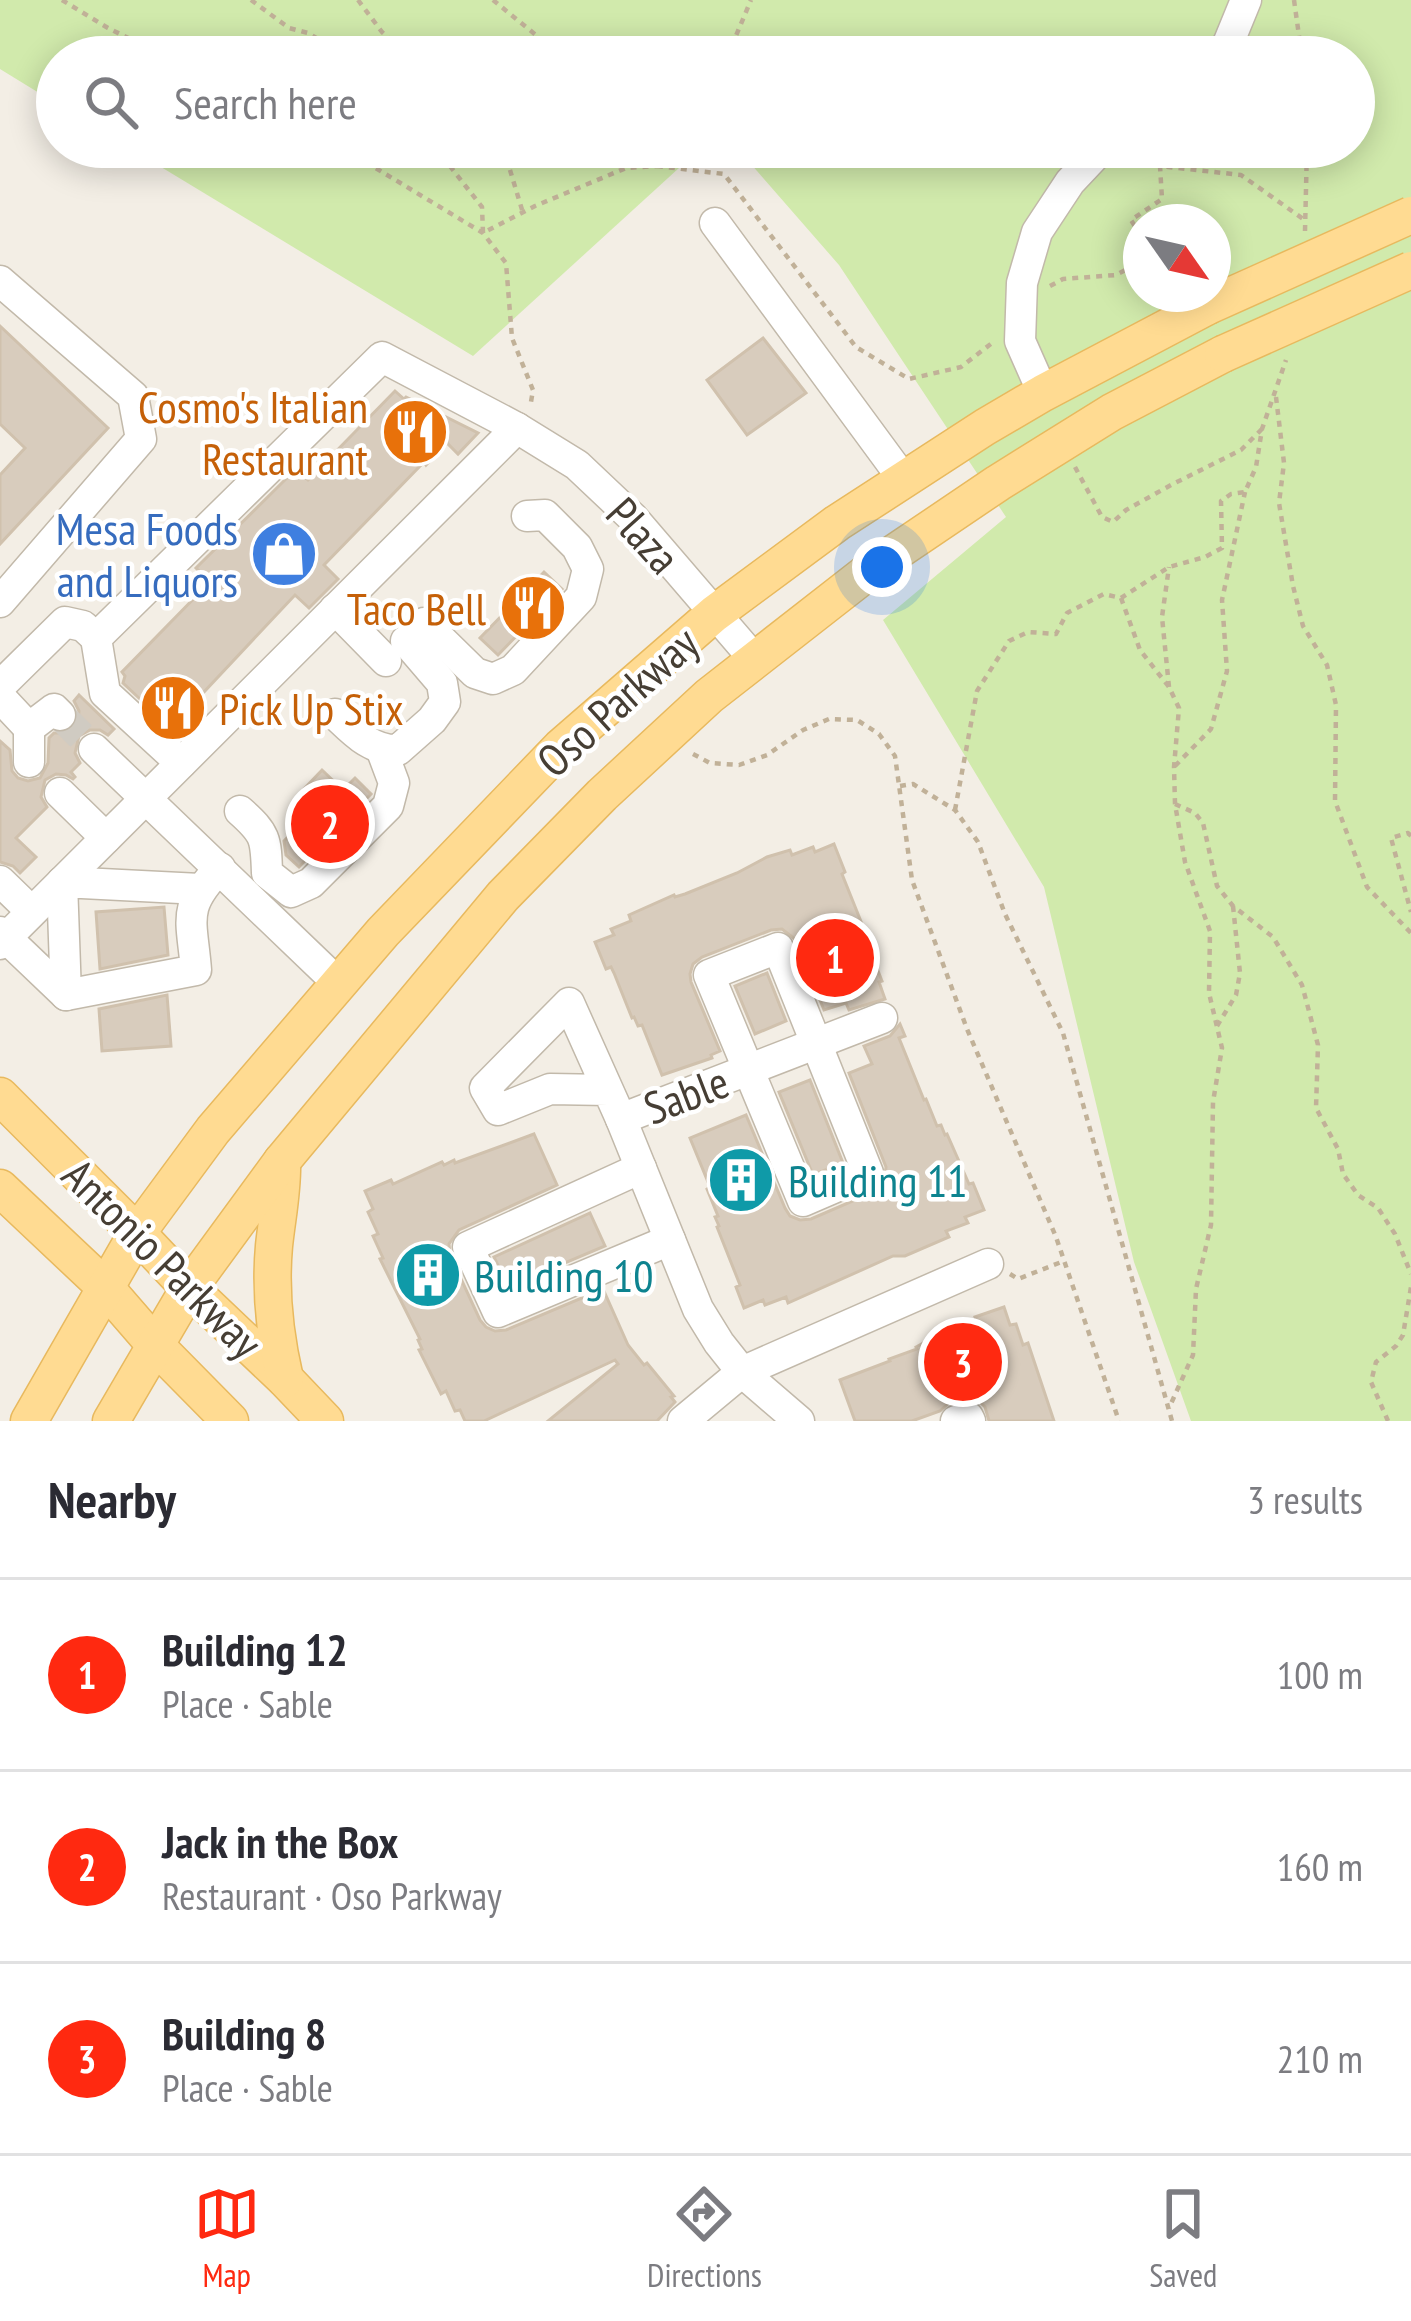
<!DOCTYPE html>
<html lang="en">
<head>
<meta charset="utf-8">
<style>
  :root { --surface:#fff; --page:#f7f7f7; --text:#2b2b33; --muted:#7c7c81; --line:#e1e1e2; --accent:#ff2910 }
  body { margin:0; font-family:"PT Sans Narrow",sans-serif; background:var(--page); color:var(--text) }
  .compass { position:absolute; left:1123px; top:204px; width:108px; height:108px; border-radius:50%; background:var(--surface); box-shadow:0 6px 30px #0003; rotate:124deg }
  .you { position:absolute; left:882px; top:567px; width:42px; height:42px; margin:-30px; border:9px solid #fff; border-radius:50%; background:#1a73e8; box-shadow:0 0 0 18px #1a73e833 }
  .badge { display:grid; place-items:center; width:78px; height:78px; border-radius:50%; background:var(--accent); color:#fff; font-size:39px; font-weight:700 }
  .pin { position:absolute; translate:-50% -50%; border:6px solid #fff; box-shadow:0 3px 12px #0006 }
  .list { margin:0; padding:0; list-style:none }
  h2 { display:flex; justify-content:space-between; align-items:center; height:156px; margin:0; padding:0 48px; font-size:51px }
  h2 small { font-size:39px; font-weight:400; color:var(--muted) }
  .list li { display:grid; grid-template-columns:78px 1fr auto; gap:36px; align-items:center; box-sizing:border-box; height:192px; padding:0 48px; border-top:3px solid var(--line) }
  .list b { display:block; font-size:45px; white-space:nowrap }
  .list p { margin:0; font-size:39px; white-space:nowrap; color:var(--muted) }
  .list em { font-size:39px; font-style:normal; color:var(--muted) }
  .icon { flex:none; width:66px; height:66px; fill:none; stroke:currentColor; stroke-width:2; stroke-linecap:round; stroke-linejoin:round }
  .map { position:relative; flex:none; width:1411px; height:1421px; overflow:hidden }
  .search { position:absolute; background:var(--surface); box-shadow:0 6px 30px #0003; left:36px; right:36px; top:36px; height:132px; display:flex; align-items:center; gap:30px; box-sizing:border-box; padding:0 42px; border-radius:66px; color:var(--muted); font-size:45px }
  .sheet { height:732px; background:var(--surface) }
  nav { display:flex; justify-content:space-around; align-items:center; box-sizing:border-box; height:168px; border-top:3px solid var(--line); background:var(--surface); font-size:33px; color:var(--muted) }
  nav a { display:grid; justify-items:center; gap:6px }
  nav .on { color:var(--accent) }
  .map>svg:first-child { display:block }
  .green { fill:#d1eaac; fill-rule:evenodd }
  .building { fill:#d8ccbd; stroke:#d0c1ad; stroke-width:3 }
  .lines { fill:none; stroke-linecap:round; stroke-linejoin:round }
  .minor-tunnel { stroke:#d0cbc2; stroke-width:30; stroke-dasharray:30 15; stroke-linecap:butt }
  .minor-casing { stroke:#c2b9aa; stroke-width:33 }
  .major-casing { stroke:#e8b95e; stroke-width:39 }
  .path { stroke:#c1b198; stroke-width:4.5; stroke-dasharray:6 6; stroke-linecap:butt }
  .minor { stroke:#fff; stroke-width:30 }
  .major { stroke:#ffdb92; stroke-width:36 }
  .major-bridge-casing { stroke:#e8b95e; stroke-width:39; stroke-linecap:butt }
  .major-bridge { stroke:#ffdb92; stroke-width:36 }
  .labels { text-anchor:middle; dominant-baseline:central; stroke-width:9; stroke-linejoin:round; paint-order:stroke }
  .food-label { font-size:45px; fill:#c56008; stroke:#fff; text-anchor:end }
  .shop-label { font-size:45px; fill:#366cbe; stroke:#fff; text-anchor:end }
  .street-label { font-size:45px; fill:#463e34; stroke:#fff }
  .culture-label { font-size:45px; fill:#0d838f; stroke:#fff; text-anchor:start }
</style>
</head>
<body>
<div class="map">
<svg width="1411" height="1421" viewBox="0 0 1411 1421">
  <rect width="100%" height="100%" fill="#f3eee5"/>
  <g class="green">
    <path d="M0,0h1411v1421h-220l-57,-159 -90,-375 -161,-267 123,-103 -167,-252 -103,-118h618v-90h-1297v47l-57,-35zM1141,222h72v72h-72z"/>
    <polygon points="128,147 702,147 473,356"/>
  </g>
  <g class="building">
    <polygon points="0,326 108,428 0,544 0,475 25,448 0,424"/>
    <polygon points="763,338 806,393 747,435 707,380"/>
    <polygon points="395,391 404,399 406,397 478,433 458,454 447,443 426,465 424,462 324,565 338,579 309,608 295,595 172,726 142,697 140,699 123,683 125,676 122,672 210,582 196,568 296,469 308,480"/>
    <polygon points="544,572 562,589 498,655 480,638"/>
    <polygon points="79,695 114,729 108,735 100,730 90,730 79,736 75,753 80,763 71,772 75,777 73,779 66,775 56,774 45,780 41,797 47,807 16,838 36,857 20,873 13,866 0,862 0,741 10,750 12,771 18,778 28,781 40,778 48,763 49,738 54,733 66,733 78,721 79,711 74,701"/>
    <polygon points="322,770 343,790 355,778 371,794 299,867 286,855 284,841 318,806 302,791"/>
    <polygon points="834,844 845,872 842,874 862,924 860,925 882,981 879,982 885,999 849,1010 846,1003 824,1010 796,940 782,929 771,930 702,957 693,964 690,974 691,982 720,1051 711,1055 712,1058 662,1075 642,1025 638,1026 634,1017 632,1018 614,973 611,967 606,969 595,942 614,935 611,929 631,921 629,915 674,895 675,897 685,894 737,873 767,857 790,850 792,855 813,847 815,852"/>
    <polygon points="164,907 168,955 100,969 96,912"/>
    <polygon points="767,973 786,1021 755,1034 735,986"/>
    <polygon points="167,995 171,1046 102,1051 99,1009"/>
    <polygon points="900,1024 905,1036 899,1038 924,1100 926,1099 937,1126 941,1125 945,1135 947,1134 969,1184 973,1183 984,1210 965,1217 968,1223 946,1231 949,1237 905,1256 893,1256 788,1303 786,1297 765,1305 763,1300 744,1308 736,1287 740,1285 717,1227 719,1226 715,1217 718,1216 707,1189 710,1187 690,1138 746,1115 785,1208 790,1216 800,1220 811,1219 876,1191 884,1184 886,1167 849,1073 872,1064 864,1046 890,1036"/>
    <polygon points="810,1080 843,1163 813,1175 779,1092"/>
    <polygon points="534,1134 557,1185 459,1230 449,1244 450,1255 480,1320 486,1327 495,1331 506,1330 603,1289 628,1345 644,1365 647,1363 674,1396 671,1397 675,1402 657,1421 548,1421 618,1364 615,1360 484,1421 465,1421 460,1410 455,1411 446,1391 441,1394 419,1350 422,1349 418,1340 420,1339 380,1259 383,1258 373,1236 378,1234 368,1212 373,1209 365,1191 391,1180 393,1184 442,1162 444,1165 454,1160 455,1163"/>
    <polygon points="590,1213 605,1246 508,1287 494,1257"/>
    <polygon points="1004,1307 1010,1325 1016,1324 1023,1345 1028,1343 1054,1421 989,1421 985,1407 979,1401 970,1398 950,1402 940,1411 912,1421 855,1421 840,1380 890,1361 889,1359 917,1349 916,1347 932,1338 977,1322 975,1317"/>
  </g>
  <g class="lines">
    <polyline class="minor-tunnel" points="60,715 94,749"/>
    <g class="minor-casing">
      <g id="minor">
        <polyline points="1217,57 1228,44 1246,0"/>
        <polyline points="715,223 904,480"/>
        <polyline points="0,281 133,396 141,439 0,602"/>
        <polyline points="1043,393 1020,341 1022,283 1037,232 1070,182 1103,147"/>
        <polyline points="335,609 386,661"/>
        <polyline points="424,623 475,673 493,679 513,670 581,597 588,569 577,547 545,515 527,516"/>
        <polyline points="0,686 65,622 83,626 96,638"/>
        <polyline points="0,697 29,728 54,709 60,715"/>
        <path d="M335,714c19,18 36,37 63,36l34,-30 13,-18 -3,-19 -36,-42"/>
        <polyline points="29,728 29,762"/>
        <polyline points="94,749 338,983"/>
        <polyline points="181,763 105,693 96,638 382,357 517,428 577,465 633,518 755,660"/>
        <polyline points="60,793 106,838"/>
        <path d="M240,811c26,23 26,28 27,62l24,19 20,-9 77,-77 6,-23 -12,-32"/>
        <polyline points="0,881 31,911"/>
        <path d="M0,932l66,63 130,-25c-4,-51 -15,-62 24,-102"/>
        <polyline points="0,944 517,428"/>
        <polygon points="778,948 868,1173 803,1201 709,975"/>
        <polyline points="66,995 62,882 200,889"/>
        <polyline points="608,1090 550,1089 498,1110 485,1088 569,1003 621,1119"/>
        <polyline points="641,1168 468,1247 498,1312 670,1240"/>
        <polyline points="683,1421 742,1372 988,1264"/>
        <polyline points="799,1421 742,1372 719,1343 698,1309 621,1119 882,1018"/>
        <polyline points="956,1421 968,1417 970,1421"/>
      </g>
    </g>
    <g class="major-casing">
      <g id="major">
        <polyline points="0,1096 137,1233 189,1288 285,1379 325,1421"/>
        <path d="M282,1161c1,29 -5,56 -8,85 -4,44 1,90 11,133"/>
        <polyline points="0,1188 104,1286 156,1346 230,1421"/>
        <polyline points="29,1421 137,1233 213,1130 383,932 561,747 714,614 837,523 985,427 1043,393 1208,306"/>
        <polyline points="111,1421 189,1288 282,1161 503,896 602,795 709,696 878,564 998,483 1112,412 1223,354"/>
      </g>
    </g>
    <g class="path">
      <polyline points="62,0 108,28 167,57"/>
      <polyline points="251,0 289,28 308,33 349,57"/>
      <polyline points="358,0 382,32 410,57"/>
      <polyline points="493,0 553,49 557,57"/>
      <polyline points="1294,0 1302,57"/>
      <polyline points="727,57 751,0"/>
      <polyline points="333,147 369,164 483,233 506,263 512,338 533,390 531,402"/>
      <polyline points="435,147 482,207 483,233 535,206 626,168 657,166 660,147"/>
      <polyline points="503,147 523,213"/>
      <polyline points="647,147 659,153"/>
      <polyline points="657,166 724,174 856,347 909,379 961,367 992,343"/>
      <polyline points="1305,231 1307,147"/>
      <polyline points="1141,236 1131,220 1162,199 1160,166 1241,175 1306,221"/>
      <polyline points="1050,286 1063,279 1116,275 1141,262"/>
      <polyline points="1276,397 1284,463 1279,503 1293,586 1303,626 1327,665 1336,705 1335,801 1367,887 1411,933"/>
      <polyline points="1075,467 1102,517 1113,522 1126,510 1171,485 1241,450 1262,429"/>
      <polyline points="1121,598 1140,650 1169,687 1179,708 1174,767 1175,804 1185,862 1210,931 1209,993 1222,1048 1213,1102 1211,1225 1196,1289 1193,1355 1169,1408"/>
      <polyline points="1169,687 1162,617 1169,567"/>
      <polyline points="693,754 710,763 739,765 767,755 803,730 829,719 857,720 879,734 895,756 912,880 967,1029 1056,1237 1119,1421"/>
      <polyline points="1175,766 1211,729 1227,671 1222,600 1245,492"/>
      <polyline points="900,786 913,784 955,810 978,842 1005,914 1063,1033 1172,1421"/>
      <polyline points="1175,804 1195,813 1203,823 1217,886 1233,906 1273,937 1302,985 1318,1045 1316,1108 1338,1149 1343,1174 1358,1195 1378,1208 1395,1234 1411,1274"/>
      <polyline points="955,810 977,691 1009,641 1028,632 1056,634 1067,613 1104,594 1121,598 1169,567 1205,557 1222,548 1221,501 1231,494 1245,492 1256,467 1262,429 1286,360"/>
      <polyline points="1411,836 1408,833 1391,838 1411,912"/>
      <polyline points="1217,1026 1236,995 1240,973 1233,906"/>
      <polyline points="1010,1274 1018,1279 1064,1261"/>
      <polyline points="1388,1421 1371,1382 1376,1362 1396,1346 1403,1335 1411,1287"/>
    </g>
    <use href="#minor" class="minor"/>
    <use href="#major" class="major"/>
    <g class="major-bridge-casing">
      <g id="major-bridge">
        <polyline points="1208,306 1411,215"/>
        <polyline points="1223,354 1411,270"/>
      </g>
    </g>
    <use href="#major-bridge" class="major-bridge"/>
  </g>
  <defs>
    <g id="restaurant-disc" transform="scale(3.45)"><circle r="9.5" fill="#e8710a" stroke="#fff"/><path d="M-5-6h1v4h1v-4h1v4h1v-4h1v5L-1.5 .5V6h-2V.5L-5-1ZM5-6V6H3V1.5H1.5Q1.5-4 5-6Z" fill="#fff"/></g>
    <g id="shop-disc" transform="scale(3.45)"><circle r="9.5" fill="#3f7fe0" stroke="#fff"/><path d="M-5-2.5h2.3a2.7 3.5 0 0 1 5.4 0H5L5.5 6h-11ZM-1.5-2.5h3a1.5 2.3 0 0 0-3 0Z" fill="#fff"/></g>
    <g id="building-disc" transform="scale(3.45)"><circle r="9.5" fill="#0f9aa8" stroke="#fff"/><path d="M-4-6H4V6H1V3H-1V6H-4ZM-2.5-4.3h1.7v1.8h-1.7ZM.8-4.3h1.7v1.8H.8ZM-2.5-1h1.7V.8h-1.7ZM.8-1h1.7V.8H.8Z" fill="#fff"/></g>
  </defs>
  <g fill-rule="evenodd">
    <use href="#restaurant-disc" x="415" y="432"/>
    <use href="#shop-disc" x="284" y="554"/>
    <use href="#restaurant-disc" x="533" y="608"/>
    <use href="#restaurant-disc" x="173" y="708"/>
    <use href="#building-disc" x="741" y="1180"/>
    <use href="#building-disc" x="428" y="1275"/>
  </g>
  <g class="labels">
    <g class="food-label">
      <text x="368" y="406">Cosmo's Italian<tspan x="368" dy="52">Restaurant</tspan></text>
      <text x="486" y="608">Taco Bell</text>
      <text x="219" y="708" text-anchor="start">Pick Up Stix</text>
    </g>
    <g class="shop-label">
      <text x="238" y="528">Mesa Foods<tspan x="238" dy="52">and Liquors</tspan></text>
    </g>
    <g class="street-label">
      <text transform="translate(644 535) rotate(48)">Plaza</text>
      <text transform="translate(617 701) rotate(-42)">Oso Parkway</text>
      <text transform="translate(686 1094) rotate(-21)">Sable</text>
      <text transform="translate(163 1258) rotate(45)">Antonio Parkway</text>
    </g>
    <g class="culture-label">
      <text x="788" y="1180">Building 11</text>
      <text x="474" y="1275">Building 10</text>
    </g>
  </g>
</svg>
<svg class="compass" viewBox="-18 -18 36 36"><path d="M0-13l5 13h-10z" fill="#e53935"/><path d="M0 13l5-13h-10z" fill="#7c7c81"/></svg>
<div class="you"></div>
<div class="pin badge" style="left:835px;top:958px">1</div>
<div class="pin badge" style="left:330px;top:824px">2</div>
<div class="pin badge" style="left:963px;top:1362px">3</div>
<div class="search"><svg class="icon" aria-label="search" viewBox="0 0 24 24"><circle cx="10" cy="10" r="6"/><path d="M15 15l6 6"/></svg>Search here</div>
</div>
<section class="sheet">
<h2>Nearby<small>3 results</small></h2>
<ul class="list">
<li><span class="badge">1</span><div><b>Building 12</b><p>Place · Sable</p></div><em>100 m</em></li>
<li><span class="badge">2</span><div><b>Jack in the Box</b><p>Restaurant · Oso Parkway</p></div><em>160 m</em></li>
<li><span class="badge">3</span><div><b>Building 8</b><p>Place · Sable</p></div><em>210 m</em></li>
</ul>
</section>
<nav>
<a class="on"><svg class="icon" aria-label="map" viewBox="0 0 24 24"><path d="M3 6l6-2 6 2 6-2v14l-6 2-6-2-6 2zM9 4v14M15 6v14"/></svg>Map</a>
<a><svg class="icon" aria-label="directions" viewBox="0 0 24 24"><path d="M12 3l9 9-9 9-9-9zM9 14v-3h6M13 9l2 2-2 2"/></svg>Directions</a>
<a><svg class="icon" aria-label="saved" viewBox="0 0 24 24"><path d="M7 4h10v16l-5-4-5 4z"/></svg>Saved</a>
</nav>
</body>
</html>
